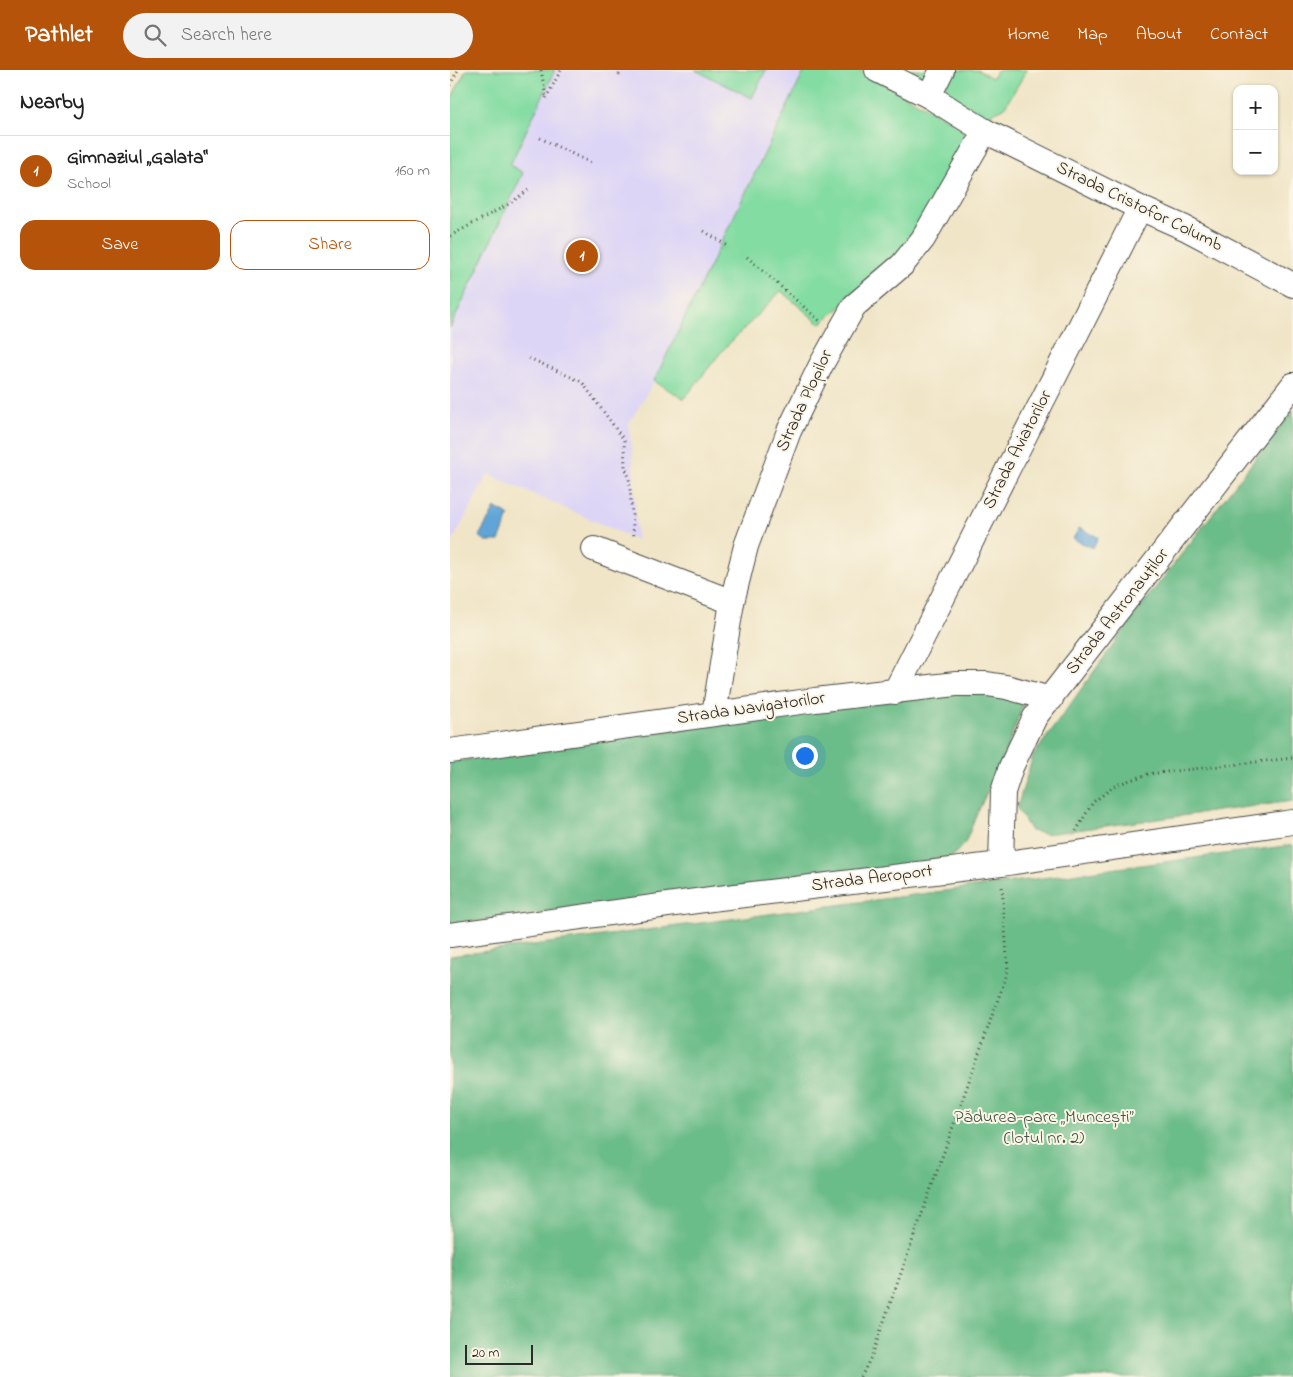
<!DOCTYPE html>
<html lang="en">
<head>
<meta charset="utf-8">
<style>
  :root { --surface:#fff; --page:#f2f2f2; --text:#222; --muted:#767676; --line:#e0e0e0; --accent:#b45309 }
  body { margin:0; font-family:"Indie Flower",sans-serif; background:var(--page); color:var(--text) }
  .controls { position:absolute; right:15px; top:15px; display:grid; overflow:hidden; border-radius:10px; box-shadow:0 1px 4px #0004 }
  .controls button { width:45px; height:45px; display:grid; place-items:center; padding:0; border:0; border-bottom:1px solid var(--line); background:var(--surface); color:var(--text); font:25px sans-serif }
  .scale { position:absolute; left:15px; bottom:12px; width:68px; box-sizing:border-box; padding-left:5px; border:2px solid #2b2b2b; border-top:0; font-size:14px; line-height:18px; white-space:nowrap; color:#2b2b2b; -webkit-text-stroke:4px #fcf5e5; paint-order:stroke }
  .you { position:absolute; left:354px; top:685px; width:18px; height:18px; margin:-12px; border:4px solid #fff; border-radius:50%; background:#1a73e8; box-shadow:0 0 0 8px #1a73e833 }
  .badge { display:grid; place-items:center; width:32px; height:32px; border-radius:50%; background:var(--accent); color:#fff; font-size:16px; font-weight:700 }
  .pin { position:absolute; translate:-50% -50%; border:2px solid #fff; box-shadow:0 1px 5px #0006 }
  .list { margin:0; padding:0; list-style:none }
  h2 { display:flex; justify-content:space-between; align-items:center; height:65px; margin:0; padding:0 20px; font-size:21px }
  h2 small { font-size:16px; font-weight:400; color:var(--muted) }
  .list li { display:grid; grid-template-columns:32px 1fr auto; gap:15px; align-items:center; box-sizing:border-box; height:70px; padding:0 20px; border-top:1px solid var(--line) }
  .list b { display:block; font-size:19px; white-space:nowrap }
  .list p { margin:0; font-size:16px; white-space:nowrap; color:var(--muted) }
  .list em { font-size:16px; font-style:normal; color:var(--muted) }
  .actions { display:flex; gap:10px; padding:15px 20px }
  .actions a { flex:1; padding:11px 0; border:1px solid var(--accent); border-radius:15px; text-align:center; font-size:18px; color:var(--accent) }
  .actions .main { background:var(--accent); color:#fff }
  .icon { flex:none; width:28px; height:28px; fill:none; stroke:currentColor; stroke-width:2; stroke-linecap:round; stroke-linejoin:round }
  .map { position:relative; flex:none; width:843px; height:1307px; overflow:hidden }
  header { display:flex; align-items:center; gap:30px; box-sizing:border-box; height:70px; padding:0 25px; background:var(--accent); color:#fff }
  header strong { font-size:24px }
  nav { display:flex; gap:28px; margin-inline-start:auto; font-size:18px }
  .search { width:350px; height:45px; background:var(--page); display:flex; align-items:center; gap:12px; box-sizing:border-box; padding:0 18px; border-radius:28px; color:var(--muted); font-size:19px }
  main { display:flex }
  aside { flex:1; background:var(--surface) }
  .map>svg:first-child { display:block }
  .built { fill:#ddd5f6 }
  .green { fill:#83dca2; stroke:#578466 }
  .forest { fill:#6abc88; stroke:#4a745a }
  .water { fill:#61a5d6; stroke:#466880 }
  .lines { fill:none; stroke-linecap:round; stroke-linejoin:round }
  .minor-casing { stroke:#494742; stroke-width:26 }
  .path { stroke:#494742; stroke-width:3; stroke-dasharray:1 4; stroke-linecap:butt }
  .minor { stroke:#fff; stroke-width:24 }
  .labels { text-anchor:middle; dominant-baseline:central; stroke-width:4; stroke-linejoin:round; paint-order:stroke }
  .street-label { font-size:18px; fill:#2b2b2b; stroke:#fcf5e5 }
  .park-label { font-size:18px; fill:#415749; stroke:#fcf5e5 }
</style>
</head>
<body>
<header>
<strong>Pathlet</strong>
<div class="search"><svg class="icon" aria-label="search" viewBox="0 0 24 24"><circle cx="10" cy="10" r="6"/><path d="M15 15l6 6"/></svg>Search here</div>
<nav><a>Home</a><a>Map</a><a>About</a><a>Contact</a></nav>
</header>
<main>
<aside>
<h2>Nearby<small></small></h2>
<ul class="list">
<li><span class="badge">1</span><div><b>Gimnaziul „Galata“</b><p>School</p></div><em>160 m</em></li>
</ul>
<div class="actions"><a class="main">Save</a><a>Share</a></div>
</aside>
<div class="map">
<svg width="843" height="1307" viewBox="0 0 843 1307">
  <rect width="100%" height="100%" fill="#fcf5e5"/>
  <filter id="ink" filterUnits="userSpaceOnUse"><feTurbulence type="fractalNoise" baseFrequency=".02" numOctaves="2"/><feDisplacementMap in="SourceGraphic" scale="10" xChannelSelector="R" yChannelSelector="G"/><feConvolveMatrix kernelMatrix="1 2 1 2 8 2 1 2 1" color-interpolation-filters="sRGB"/></filter>
  <filter id="wash" filterUnits="userSpaceOnUse"><feTurbulence type="fractalNoise" baseFrequency=".0096" numOctaves="4" result="noise"/><feDisplacementMap in="SourceGraphic" scale="20" xChannelSelector="R" yChannelSelector="G"/><feGaussianBlur stdDeviation="1.12" result="paint"/><feColorMatrix in="noise" values="0 0 0 0 0 0 0 0 0 0 0 0 0 0 0 0 0 1.4 0 .05"/><feComposite in="paint" operator="in"/></filter>
  <g filter="url(#wash)">
    <rect width="100%" height="100%" fill="#f0e5c7"/>
    <polygon class="built" points="32,0 355,0 204,311 178,355 182,377 187,470 38,404 0,476 0,62"/>
    <g class="green">
      <polygon points="16,0 105,0 60,95 73,103 0,258 0,31"/>
      <polygon points="245,0 316,0 302,28"/>
      <polygon points="355,0 409,0 506,54 515,63 518,78 459,181 370,254 331,221 272,281 234,329 204,311"/>
      <polygon points="446,0 485,0 476,10 468,11"/>
      <polygon points="503,0 528,0 542,8 547,0 577,0 554,38 532,48 491,25"/>
    </g>
    <g class="forest">
      <polygon points="843,340 843,731 596,764 581,761 567,738 583,686 689,539"/>
      <polygon points="534,620 574,632 556,681 527,744 515,773 498,791 0,855 0,692 480,623"/>
      <polygon points="843,775 843,1307 0,1307 0,886"/>
    </g>
    <g class="water">
      <polygon points="45,438 55,443 59,446 49,471 36,471 29,466"/>
      <polygon points="629,458 648,467 643,478 623,469"/>
    </g>
  </g>
  <g filter="url(#ink)">
    <g class="lines">
      <g class="minor-casing">
        <g id="minor">
          <polyline points="427,0 479,26 535,61 690,138 735,158 843,215"/>
          <polyline points="479,26 492,0"/>
          <polyline points="144,479 282,532"/>
          <polyline points="445,622 690,138"/>
          <polyline points="264,644 282,532 296,476 339,361 371,295 404,236 452,195 473,169 535,61"/>
          <polyline points="0,681 365,630 506,614 537,614 556,617 601,629"/>
          <polyline points="551,794 553,722 561,697 585,647 843,315"/>
          <polyline points="0,865 261,829 551,794 843,752"/>
        </g>
      </g>
      <g class="path">
        <polyline points="91,0 96,27"/>
        <polyline points="169,5 172,0"/>
        <polyline points="0,15 8,0"/>
        <polyline points="96,28 111,0"/>
        <polyline points="90,68 141,93"/>
        <polyline points="254,161 276,175"/>
        <polyline points="0,166 59,134 81,118"/>
        <polyline points="297,187 370,251"/>
        <polyline points="79,288 132,312 174,370 175,397 179,407 184,469"/>
        <polyline points="626,761 643,732 666,715 698,704 843,688"/>
        <polyline points="411,1307 422,1285 558,901 552,816"/>
      </g>
      <use href="#minor" class="minor"/>
    </g>
  </g>
  <g class="labels">
    <g class="street-label">
      <text transform="translate(689 137) rotate(26)">Strada Cristofor Columb</text>
      <text transform="translate(355 331) rotate(-65)">Strada Plopilor</text>
      <text transform="translate(568 380) rotate(-63)">Strada Aviatorilor</text>
      <text transform="translate(668 542) rotate(-52)">Strada Astronauților</text>
      <text transform="translate(301 639) rotate(-8)">Strada Navigatorilor</text>
      <text transform="translate(422 809) rotate(-7)">Strada Aeroport</text>
    </g>
    <g class="park-label">
      <text x="594" y="1048">Pădurea-parc „Muncești”<tspan x="594" dy="21">(lotul nr. 2)</tspan></text>
    </g>
  </g>
</svg>
<div class="controls">
<button>+</button>
<button>−</button>
</div>
<div class="scale">20 m</div>
<div class="you"></div>
<div class="pin badge" style="left:132px;top:186px">1</div>
</div>
</main>
</body>
</html>
